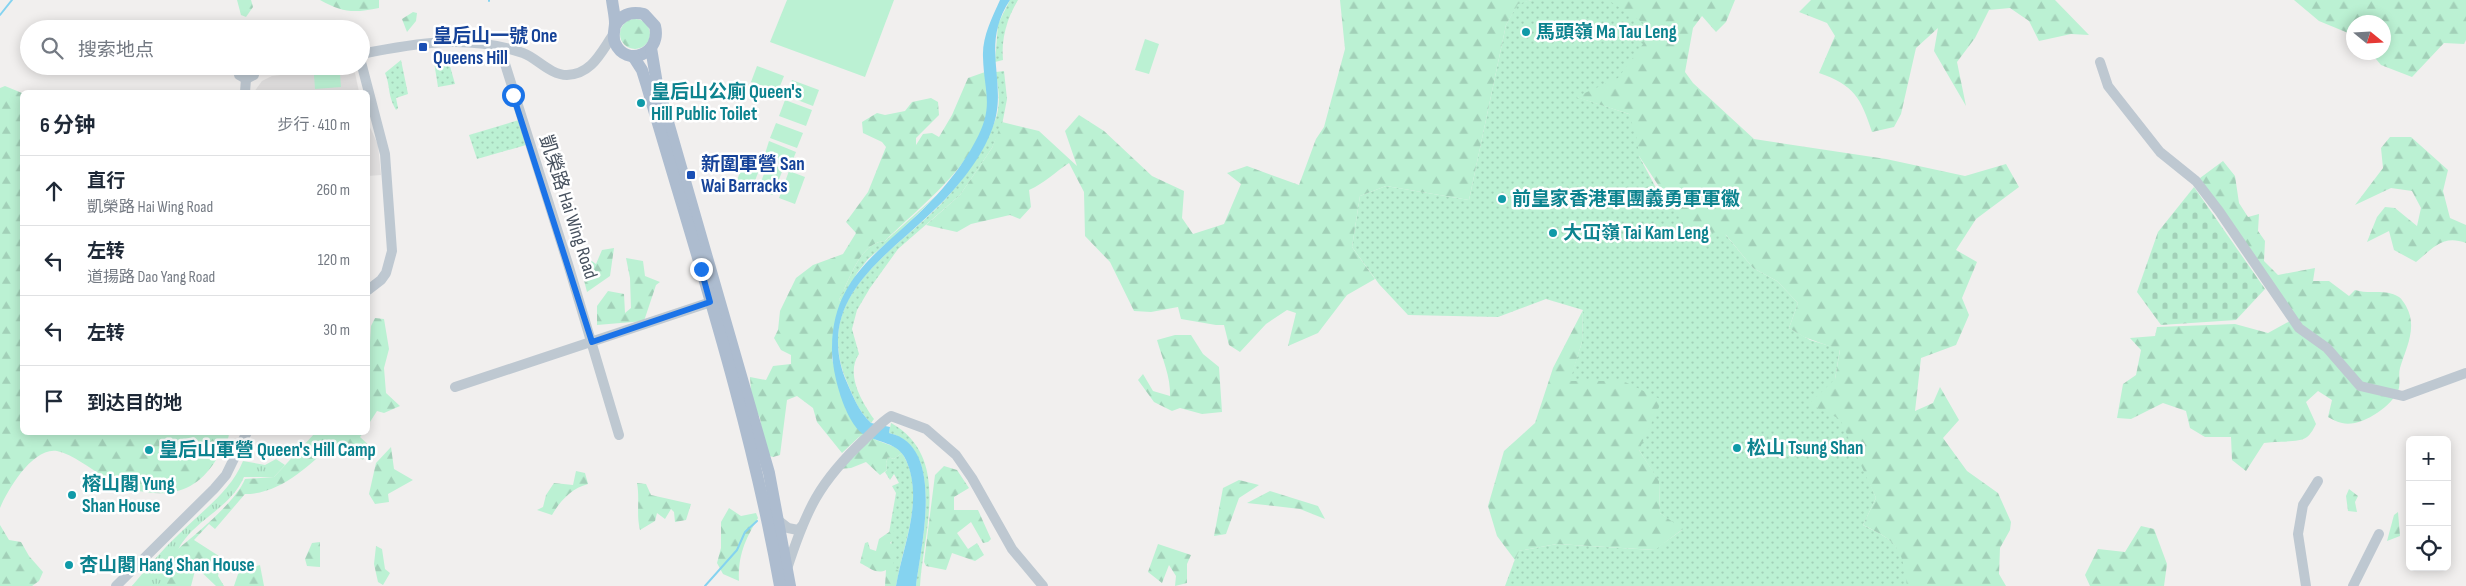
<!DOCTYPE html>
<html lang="zh">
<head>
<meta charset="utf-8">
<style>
  :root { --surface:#fff; --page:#f6f6f7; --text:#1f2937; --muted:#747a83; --line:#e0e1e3 }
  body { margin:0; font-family:"Sofia Sans Condensed","Noto Sans SC",sans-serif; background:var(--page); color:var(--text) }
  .controls { position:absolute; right:15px; bottom:15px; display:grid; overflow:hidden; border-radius:8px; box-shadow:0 2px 12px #0003 }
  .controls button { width:45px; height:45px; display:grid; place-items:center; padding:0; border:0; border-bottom:1px solid var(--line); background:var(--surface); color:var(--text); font:25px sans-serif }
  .compass { position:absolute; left:2346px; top:15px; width:45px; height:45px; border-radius:50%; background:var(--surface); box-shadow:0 2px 12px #0003; rotate:108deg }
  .stop { position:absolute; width:15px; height:15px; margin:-11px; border:4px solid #1a73e8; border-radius:50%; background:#fff }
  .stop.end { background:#1a73e8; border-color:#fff; box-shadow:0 1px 5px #0008 }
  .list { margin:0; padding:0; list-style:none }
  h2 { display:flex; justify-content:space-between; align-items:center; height:65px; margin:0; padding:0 20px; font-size:21px }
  h2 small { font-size:16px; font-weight:400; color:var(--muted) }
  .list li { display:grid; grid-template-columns:32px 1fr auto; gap:15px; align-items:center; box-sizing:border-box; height:70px; padding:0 20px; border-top:1px solid var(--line) }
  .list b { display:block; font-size:19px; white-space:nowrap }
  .list p { margin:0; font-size:16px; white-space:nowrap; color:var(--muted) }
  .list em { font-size:16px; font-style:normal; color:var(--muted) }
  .icon { flex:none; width:28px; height:28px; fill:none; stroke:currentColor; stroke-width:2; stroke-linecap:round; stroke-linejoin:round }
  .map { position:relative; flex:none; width:2466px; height:586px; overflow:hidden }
  .search { position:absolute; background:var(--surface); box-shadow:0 2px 12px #0003; left:20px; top:20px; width:350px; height:55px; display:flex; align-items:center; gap:12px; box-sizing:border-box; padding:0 18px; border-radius:28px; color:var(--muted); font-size:19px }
  .panel { position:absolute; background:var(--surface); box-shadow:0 2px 12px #0003; left:20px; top:90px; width:350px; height:345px; border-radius:8px }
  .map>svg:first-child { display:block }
  .education { fill:#e2e0e0 }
  .grass { fill:url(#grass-dots) }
  .forest { fill:url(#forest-firs) }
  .cemetery { fill:url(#cemetery-stones) }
  .park { fill:url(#park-tufts) }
  .garden { fill:#bbf1d3 }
  .water { fill:#85d3f0 }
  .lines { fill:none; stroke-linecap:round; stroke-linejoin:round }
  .stream { stroke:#85d3f0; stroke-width:2 }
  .minor { stroke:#bec8d1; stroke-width:10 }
  .major { stroke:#adbccf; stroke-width:12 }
  .route { stroke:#1a73e8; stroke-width:6 }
  .culture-dot { fill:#0f9aa8; stroke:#fff; stroke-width:2 }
  .transit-dot { fill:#1a4fb4; stroke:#fff; stroke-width:2 }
  .labels { text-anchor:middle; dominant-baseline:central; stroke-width:5; stroke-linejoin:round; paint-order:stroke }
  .culture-label { font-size:19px; font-weight:bold; fill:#0d838f; stroke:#fff; text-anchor:start }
  .transit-label { font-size:19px; font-weight:bold; fill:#164399; stroke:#fff; text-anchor:start }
  .street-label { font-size:19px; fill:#46505d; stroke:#fff }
</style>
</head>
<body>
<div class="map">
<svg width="2466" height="586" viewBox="0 0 2466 586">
  <defs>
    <pattern id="grass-dots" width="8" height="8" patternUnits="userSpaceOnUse" patternTransform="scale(1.25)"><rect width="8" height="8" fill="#bbf1d3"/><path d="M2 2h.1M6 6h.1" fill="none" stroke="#a2d0b8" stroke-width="1.8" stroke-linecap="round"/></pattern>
    <pattern id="forest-firs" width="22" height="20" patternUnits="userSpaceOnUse" patternTransform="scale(1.25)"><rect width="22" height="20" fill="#bbf1d3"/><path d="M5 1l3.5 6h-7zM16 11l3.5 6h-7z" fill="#a2d0b8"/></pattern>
    <pattern id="cemetery-stones" width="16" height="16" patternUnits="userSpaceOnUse" patternTransform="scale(1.25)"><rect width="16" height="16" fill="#bbf1d3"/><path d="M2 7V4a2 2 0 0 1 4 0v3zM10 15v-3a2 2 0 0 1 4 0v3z" fill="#a2d0b8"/></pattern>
    <pattern id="park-tufts" width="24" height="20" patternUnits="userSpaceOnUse" patternTransform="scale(1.25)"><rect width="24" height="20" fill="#bbf1d3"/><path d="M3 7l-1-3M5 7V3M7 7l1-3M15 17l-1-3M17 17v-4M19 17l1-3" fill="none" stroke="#a2d0b8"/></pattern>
  </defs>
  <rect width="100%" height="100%" fill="#f1efee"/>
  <g class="education">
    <polygon points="348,67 355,73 359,92 254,92 262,81 272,76"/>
    <polygon points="368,123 378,145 381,175 368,176"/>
  </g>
  <g class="grass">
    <path d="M1010,0h8c-11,18 -17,39 -15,60l-8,2 3,-38z"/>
    <path d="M1532,0h79l39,23 -4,25 -27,37 -42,12 52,17 13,19 -3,23 16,30 32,36 33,6 33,40 24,13 21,22 -9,25 21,12 30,9 -5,30 9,43 32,76 -13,27c33,16 42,23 45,61h-403l13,-35 39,-7 97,6 28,-20 -22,-17 -1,-31 -20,-32 -16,-69 -54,1 13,-40 1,-32 -37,-11 -48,18 -90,-2 -29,-31 -27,-37 8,-51 26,-10 83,14 37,-175 12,-22z"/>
    <polygon points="446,52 455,84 438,87 434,62 438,54"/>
    <path d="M401,60l7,34 -12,4 2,10 -2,2c-9,-16 -5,-22 -11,-37z"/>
    <path d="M1004,71l3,28 -5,26 -10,23 -32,47 -62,54 -28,39 -13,22 -5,19 7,25c-14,20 3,48 15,65l-3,4c-13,-12 -19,-29 -26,-46 -31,-83 48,-124 96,-173 23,-24 44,-55 55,-86 5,-15 2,-31 0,-46z"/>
    <polygon points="519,120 526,145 477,159 469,135"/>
    <path d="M938,194l-43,42 -27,23 -11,14 -15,28 -3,-1c10,-19 21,-58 46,-59z"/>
    <path d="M891,423c61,34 32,109 29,163h-4c5,-42 30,-139 -27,-153z"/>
    <path d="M902,453c23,36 5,81 -3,118l-9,-4 2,-36 -3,2 7,-40 -4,-7 7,-3 -5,-9 -4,6 -5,-8 2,-2 -1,-7 2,-6 6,2z"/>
  </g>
  <g class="forest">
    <polygon points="237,0 251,0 253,7 246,17 241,15"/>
    <path d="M320,0h59v8c-25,5 -36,5 -59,-8z"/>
    <path d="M1340,0h192l-14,4 -12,21 -37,175 -83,-14 -26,10 -8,51 23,32 -28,16 -29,38 -30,13 8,-33 -9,-3 -21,14 -26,28 -11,-7 -5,-20h-8l-35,-6 -3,-12 -27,5 -17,-1 -24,-49 -25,-26 -1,-44 -15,-29c-14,9 -24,20 -40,27l2,17 -11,12 -10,-4 -39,9 -14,8 -31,-7 34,-30 32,-47 10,-26 37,9 38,35 -12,-35 14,-16 25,16 48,45 32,15 -2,27 11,16 31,-10 17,-40 -14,-11 20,-7 52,19 17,-46 8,-12 21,-78z"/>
    <path d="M1608,0h127l-9,22 -10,10 -14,-16 -9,12 -8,44 8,11 61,56 132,20 79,17 41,-12 13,23 -43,32 -20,31 21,12 -15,36 7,17 -13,30 -35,13 -6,53 18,-8 7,-16 19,33 -16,18 24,33 31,22 13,29 -1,8 -10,18 -1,26 7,12h-99c-5,-39 -9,-44 -44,-61l13,-27 -36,-79 -31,-15 26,-25 5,-29 -36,-13 -15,-9 9,-25 -21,-22 -24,-13 -27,-33 -41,-9 -46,-70 -2,-17 -8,-25 -53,-17 42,-19 25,-34 2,-20z"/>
    <path d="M1811,0h244l34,35 -18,-1 -32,7 -10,-20 -19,-13 -21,2 -14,28 -18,24 9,44 -32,-55 4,-23 -22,20 -15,66 -7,13 -22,5c-11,-34 -18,-47 -53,-59l16,-37 -8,-13 -28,-11z"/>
    <polygon points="2294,0 2466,0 2466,40 2464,44 2444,43 2412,77 2381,65 2371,53 2384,52 2384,22 2354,22 2353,35 2319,21"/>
    <polygon points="413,12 417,13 416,21 407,32 402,19"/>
    <circle cx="635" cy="34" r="15"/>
    <path d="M985,72c1,10 4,21 3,30 -3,57 -66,102 -103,139 -25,1 -36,40 -46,59l3,1 -9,32 -1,26 14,51 30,30 19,7 7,6 -8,6 -6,-2 -2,6 1,7 -7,5 -14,-13 -15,6 -13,1 22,-33 -18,17 -25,-31 -4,-14 -16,-12 -10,4 -7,55 -7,2 -7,-2 -6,-37 -8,-16 -2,-25 16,3 7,-14 18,-2v-9l-10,-5 -7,-12 4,-8 2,-19 16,-33 17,-13 30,-11 13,-21 -10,-11 22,-30 18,-45 -4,-5 -19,-9 -1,-11 15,-9 8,2 20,-4 7,-9 19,-4 7,4 1,13 -23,23v7l7,-11 9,-1 7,4 13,-22 16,-37z"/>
    <path d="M5,86l17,7v339l207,1c0,8 -8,19 -13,27 -28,45 -68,36 -111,21v-4c-15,-8 -32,-23 -48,-26 -24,-4 -49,38 -57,57v-420z"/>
    <path d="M2390,137h21l37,33 -5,21 7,27 16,7v18c-23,-9 -33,5 -50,19l-22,-12 -5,-19 -22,11 10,-25 8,-10 10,1 22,18 4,-18 -9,-17 -21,-3 -36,17 28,-37 -2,-20z"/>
    <path d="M2223,161l12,15 4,27 9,14 11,-3 -1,17 7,10 -1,20 14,14 37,-7 -2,13h16l20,15 6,-6c16,5 29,-2 44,7 3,2 5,6 7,9 12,21 0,42 -6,62 -2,7 1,16 -2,23 -7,16 -38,37 -56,32 -5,-1 -10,-4 -14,-6l4,-17 -14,-9 -12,11 10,22c-2,4 -5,10 -9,13 -7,6 -32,4 -43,6l-18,28 -14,-11 -1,-23h-26l-15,-9 -4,-17 -23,-8 -32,16 -14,-1 6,-34 13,-9 5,-25 -11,-12 25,-2 2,-9 78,-3 33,9 22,-12 -94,-140z"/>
    <polygon points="585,247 589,259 596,264 602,250 614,248 610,276 587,292 577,253"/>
    <polygon points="626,258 643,261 645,276 660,282 656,285 644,321 597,325 597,306 608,291 624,294 625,313 631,308 630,278"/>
    <polygon points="1583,310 1582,342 1570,381 1623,381 1662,400 1639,450 1659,481 1660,513 1683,529 1655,550 1557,544 1519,551 1515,560 1497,536 1488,506 1504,451 1535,423 1553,368"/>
    <polygon points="375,318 384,319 389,349 384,368 386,393 400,406 384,413 377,411 368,425 368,342 370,342 371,326"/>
    <path d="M1175,335h16l12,19 16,13 3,45 -20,2 -22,-6 -8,3 -18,-9 -16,-22 5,-6 10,17 17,5c1,-19 -8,-38 -13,-56z"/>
    <path d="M315,433h48l-3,4 11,10 -8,13 -28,-17c-27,22 -53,51 -90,51l-30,35 -6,-5 -15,16 28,18 -4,18 6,10h-8l-20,-19 -5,19h-59c29,-25 100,-75 113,-107l29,-2z"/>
    <polygon points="391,447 394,469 413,480 388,494 389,502 375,504 369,494 376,463"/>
    <polygon points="944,466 957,470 969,488 954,497 954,510 978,510 991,539 988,542 983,543 971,522 957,533 968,549 977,543 984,555 975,561 952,553 946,570 926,566 924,562 935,475"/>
    <path d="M576,471l9,2 3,11c-16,4 -28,17 -36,31l-15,-5 6,-3 3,-12 8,-12 19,2z"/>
    <polygon points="1239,480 1259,485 1239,498 1226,534 1214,536 1223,488"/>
    <path d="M637,483l9,1 5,11 40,9 -5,16 -11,2 -1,-10 -3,-3 -6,10 -8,-6 -2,8 -15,9c-4,-16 0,-31 -3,-47z"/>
    <polygon points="2349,489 2358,496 2355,502 2357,512 2348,511 2346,496"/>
    <polygon points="1270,491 1318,506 1325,519 1300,509 1247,503"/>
    <path d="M729,508l12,8 15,-3 2,5c-13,22 -20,37 -19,63l-16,-7 -6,-11 4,-15v-26z"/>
    <polygon points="2398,512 2400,536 2387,541 2394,515"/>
    <polygon points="0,525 9,540 21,542 29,556 43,572 39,581 32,586 0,586"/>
    <polygon points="2141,526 2154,529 2167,564 2164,586 2090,586 2085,575 2098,549 2125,552"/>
    <path d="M892,530l5,5 -7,8 6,4 1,7 -5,13 7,4 -3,15h-11l1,-16c-10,5 -17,-3 -26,-7l5,-20 3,-1 2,7 6,2 3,-12z"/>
    <polygon points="320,542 320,567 307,566 305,559 312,543"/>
    <polygon points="1158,544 1191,555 1187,564 1187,583 1175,586 1176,576 1169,565 1162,583 1148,572"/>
    <polygon points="376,546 382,549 385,569 390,573 383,585 378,582 374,564"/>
    <polygon points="260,565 264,586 234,586 239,571"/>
  </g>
  <polygon class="cemetery" points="2194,187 2265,289 2236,320 2161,325 2137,292 2158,232"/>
  <path class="park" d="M276,459l9,6 -11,12h-30c-12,28 -41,39 -59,62 -12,14 -14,34 -28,47h-25c15,-18 30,-36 47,-52 23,-23 52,-43 64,-73l22,4z"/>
  <g class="garden">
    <polygon points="787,0 894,0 865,77 770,42"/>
    <polygon points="1145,39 1159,44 1149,74 1135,70"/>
    <polygon points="757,66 784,76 778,91 751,82"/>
    <polygon points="340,73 341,87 315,89 314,75"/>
    <polygon points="792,80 819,90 813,106 787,96"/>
    <polygon points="785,100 812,110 806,126 779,116"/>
    <polygon points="776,123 803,133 797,148 770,138"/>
    <polygon points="769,141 796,152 790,167 764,157"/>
    <polygon points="746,156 762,162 752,189 736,183"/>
    <polygon points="768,163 783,169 773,195 758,190"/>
    <polygon points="789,171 805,177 795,204 779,198"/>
  </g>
  <path class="water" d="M1000,0h10c-32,48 1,85 -19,132 -12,30 -36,59 -60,81 -48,46 -115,87 -86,165 7,16 13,33 26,45l19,4 -1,6c57,12 32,112 27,153h-20c7,-41 28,-85 10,-126 -8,-18 -28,-17 -43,-26 -19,-13 -32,-65 -31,-87 1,-74 54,-98 98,-145 17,-17 34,-39 45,-60 20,-36 9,-49 8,-85 -1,-20 9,-39 17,-57z"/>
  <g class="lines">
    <g class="stream">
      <polyline points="489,1 489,0"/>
      <polyline points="0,15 12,0"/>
      <polyline points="705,586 737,550 745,532 757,521"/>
    </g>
    <g class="minor">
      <polyline points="500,48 568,264 619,435"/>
      <path d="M361,54c55,-11 107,-20 162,-1 14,5 27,22 44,22 25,-1 34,-23 46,-40"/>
      <polyline points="361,62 385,154 392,251 386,273 381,280 368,290"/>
      <polyline points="2100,62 2108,86 2160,152 2196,181 2219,211 2299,328 2327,348 2360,386 2403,396 2466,373"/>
      <polyline points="238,66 239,75 246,79 254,75 255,66"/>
      <polyline points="256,69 292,66"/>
      <polyline points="245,92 246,79"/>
      <polyline points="455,387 711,302"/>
      <polyline points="779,521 788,528 798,530 802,526"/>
      <path d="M787,569c19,-59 32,-87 78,-130 9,-8 16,-17 26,-23l35,13 30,26 16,23 40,71 31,37"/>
      <polyline points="116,586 214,489 226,475 247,432"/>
      <polyline points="2306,586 2298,534 2303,505 2318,481"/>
      <polyline points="2353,586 2379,534"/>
    </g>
    <g class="major">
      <path d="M612,0c1,8 3,16 3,23 0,7 -3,13 0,20 11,25 47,11 40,-17l-11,-12c-13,-3 -23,1 -29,12"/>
      <polyline points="651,48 657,84 769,473 790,586"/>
      <path d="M633,56l9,14 5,16c48,165 103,330 133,500"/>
    </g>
  </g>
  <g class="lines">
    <polyline class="route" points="513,95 592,342 710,302 701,269"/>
  </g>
  <g class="culture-dot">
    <circle cx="1526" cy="32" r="5"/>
    <circle cx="641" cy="103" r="5"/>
    <circle cx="1502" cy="199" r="5"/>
    <circle cx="1553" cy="233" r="5"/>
    <circle cx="1737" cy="448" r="5"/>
    <circle cx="149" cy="450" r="5"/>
    <circle cx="72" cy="495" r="5"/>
    <circle cx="69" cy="565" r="5"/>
  </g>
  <g class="transit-dot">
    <rect x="418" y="42" width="10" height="10" rx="2.5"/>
    <rect x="686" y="170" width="10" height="10" rx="2.5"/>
  </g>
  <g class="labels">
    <g class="culture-label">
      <text x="1536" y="32">馬頭嶺 Ma Tau Leng</text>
      <text x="651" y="92">皇后山公廁 Queen's<tspan x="651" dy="22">Hill Public Toilet</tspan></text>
      <text x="1512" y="199">前皇家香港軍團義勇軍軍徽</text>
      <text x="1563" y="233">大冚嶺 Tai Kam Leng</text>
      <text x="1747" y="448">松山 Tsung Shan</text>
      <text x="159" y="450">皇后山軍營 Queen's Hill Camp</text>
      <text x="82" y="484">榕山閣 Yung<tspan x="82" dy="22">Shan House</tspan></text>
      <text x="79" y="565">杏山閣 Hang Shan House</text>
    </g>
    <g class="transit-label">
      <text x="433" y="36">皇后山一號 One<tspan x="433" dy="22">Queens Hill</tspan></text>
      <text x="701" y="164">新圍軍營 San<tspan x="701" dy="22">Wai Barracks</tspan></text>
    </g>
    <g class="street-label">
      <text transform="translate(568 207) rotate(72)">凱榮路 Hai Wing Road</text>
    </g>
  </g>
</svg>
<div class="controls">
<button>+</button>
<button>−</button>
<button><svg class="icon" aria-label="locate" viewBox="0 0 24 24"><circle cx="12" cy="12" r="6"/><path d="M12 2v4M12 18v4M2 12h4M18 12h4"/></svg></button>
</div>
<svg class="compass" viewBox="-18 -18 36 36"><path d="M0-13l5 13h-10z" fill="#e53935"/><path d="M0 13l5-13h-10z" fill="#747a83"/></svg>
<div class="stop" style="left:513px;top:95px"></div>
<div class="stop end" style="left:701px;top:269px"></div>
<div class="search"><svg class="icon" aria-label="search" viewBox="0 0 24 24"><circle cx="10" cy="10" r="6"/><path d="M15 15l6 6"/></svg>搜索地点</div>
<section class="panel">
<h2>6 分钟<small>步行 · 410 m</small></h2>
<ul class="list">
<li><svg class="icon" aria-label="ahead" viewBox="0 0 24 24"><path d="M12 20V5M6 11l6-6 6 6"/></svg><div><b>直行</b><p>凱榮路 Hai Wing Road</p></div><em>260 m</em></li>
<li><svg class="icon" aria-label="left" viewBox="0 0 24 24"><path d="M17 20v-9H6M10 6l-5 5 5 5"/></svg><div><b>左转</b><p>道揚路 Dao Yang Road</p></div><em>120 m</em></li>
<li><svg class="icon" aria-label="left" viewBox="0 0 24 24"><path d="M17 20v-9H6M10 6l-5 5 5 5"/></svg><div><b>左转</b></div><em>30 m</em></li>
<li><svg class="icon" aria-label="arrive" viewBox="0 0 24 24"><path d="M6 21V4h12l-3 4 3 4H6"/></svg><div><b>到达目的地</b></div></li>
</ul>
</section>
</div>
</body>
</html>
